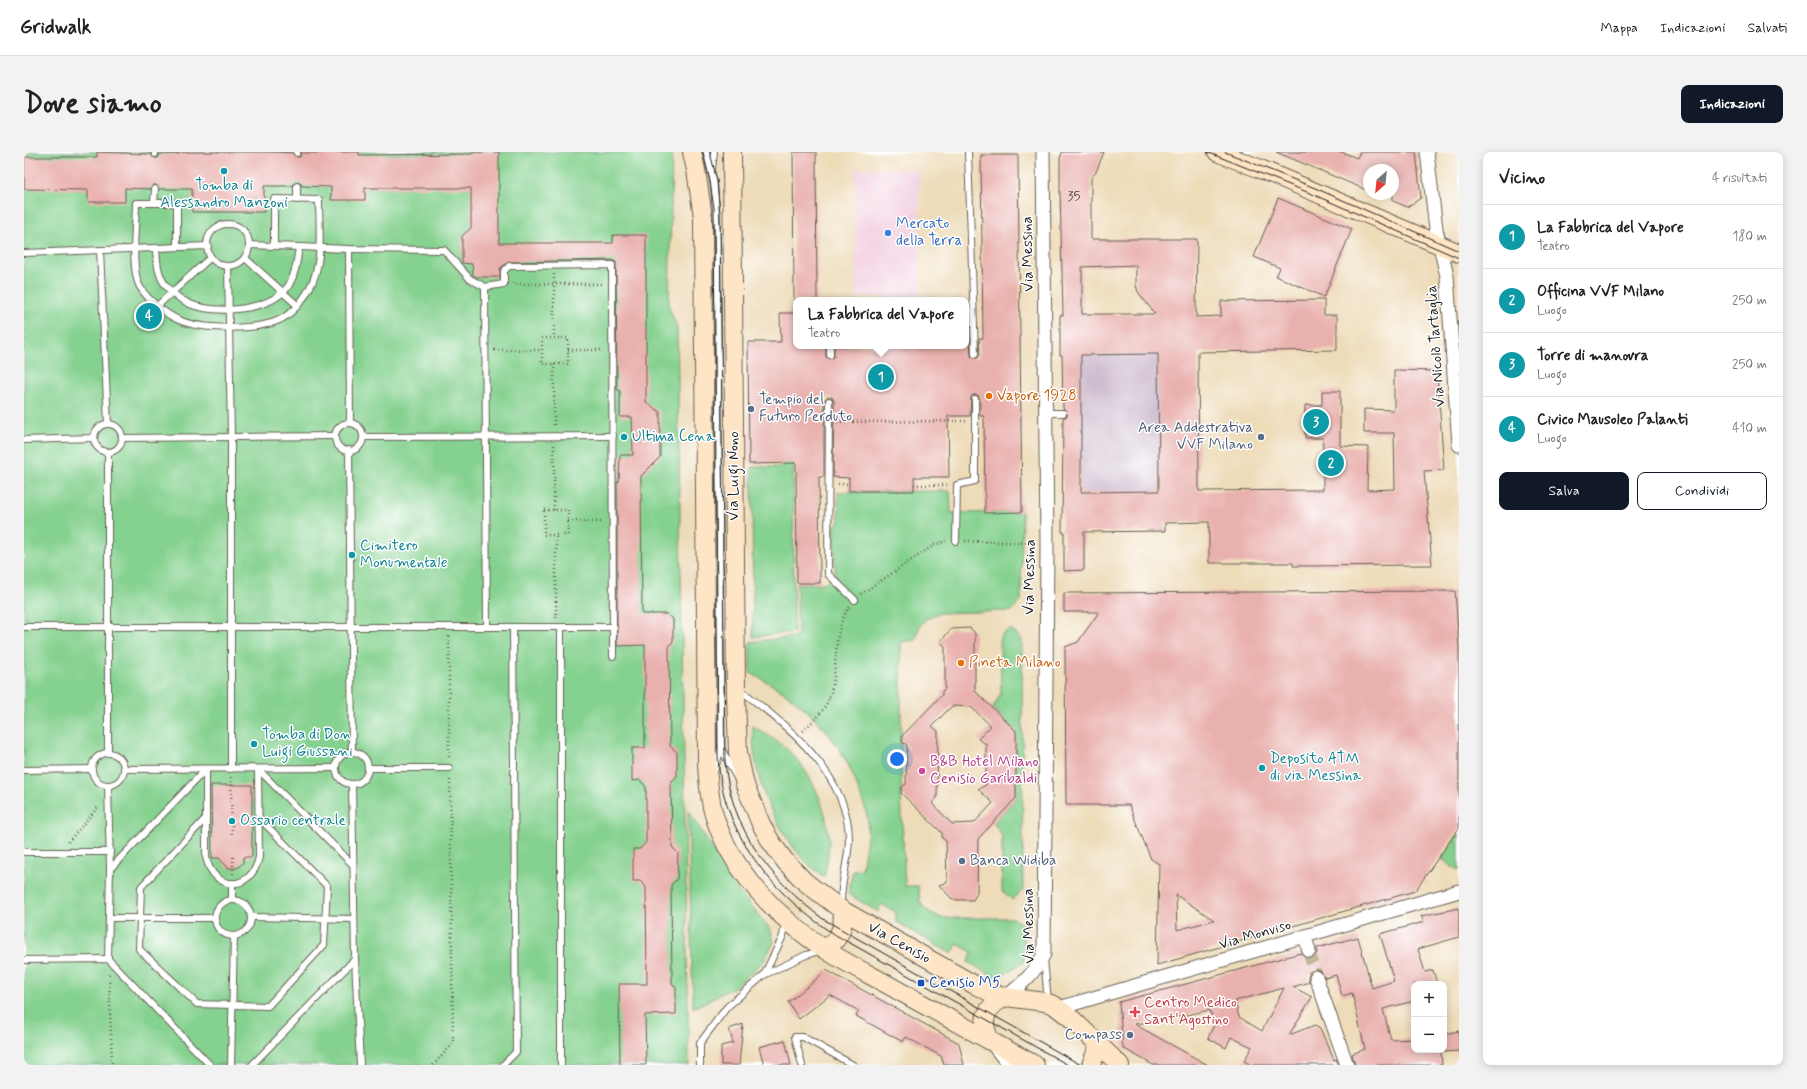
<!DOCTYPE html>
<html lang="it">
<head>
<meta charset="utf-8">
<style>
  :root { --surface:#fff; --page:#f2f2f2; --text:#222; --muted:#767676; --line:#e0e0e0; --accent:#111827 }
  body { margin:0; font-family:Mynerve,sans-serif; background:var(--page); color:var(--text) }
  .controls { position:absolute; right:12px; bottom:12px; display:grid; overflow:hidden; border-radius:8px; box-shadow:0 2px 10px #0003 }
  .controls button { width:36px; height:36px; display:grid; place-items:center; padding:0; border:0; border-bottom:1px solid var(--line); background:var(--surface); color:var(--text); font:20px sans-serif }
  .compass { position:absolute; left:1339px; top:12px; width:36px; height:36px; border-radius:50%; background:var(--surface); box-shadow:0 2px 10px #0003; rotate:207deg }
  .you { position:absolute; left:873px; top:607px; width:14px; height:14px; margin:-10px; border:3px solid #fff; border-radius:50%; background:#1a73e8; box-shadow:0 0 0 6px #1a73e833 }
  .badge { display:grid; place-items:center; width:26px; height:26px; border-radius:50%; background:var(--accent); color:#fff; font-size:13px; font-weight:700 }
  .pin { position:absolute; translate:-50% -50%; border:2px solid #fff; box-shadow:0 1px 4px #0006 }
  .popup { position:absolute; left:769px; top:145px; width:176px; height:52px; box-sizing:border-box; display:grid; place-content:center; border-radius:8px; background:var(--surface); filter:drop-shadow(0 1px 3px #0005); font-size:13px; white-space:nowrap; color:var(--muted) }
  .popup b { font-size:15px; color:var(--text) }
  .popup::after { content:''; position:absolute; left:50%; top:100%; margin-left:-8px; border:8px solid transparent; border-top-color:var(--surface) }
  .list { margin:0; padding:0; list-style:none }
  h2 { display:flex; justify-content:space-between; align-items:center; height:52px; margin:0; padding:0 16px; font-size:17px }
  h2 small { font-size:13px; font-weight:400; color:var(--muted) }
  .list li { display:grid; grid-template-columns:26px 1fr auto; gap:12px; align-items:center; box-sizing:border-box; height:64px; padding:0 16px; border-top:1px solid var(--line) }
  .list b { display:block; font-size:15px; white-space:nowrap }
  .list p { margin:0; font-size:13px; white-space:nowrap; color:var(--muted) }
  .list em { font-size:13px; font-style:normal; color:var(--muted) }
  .actions { display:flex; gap:8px; padding:12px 16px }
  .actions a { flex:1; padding:9px 0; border:1px solid var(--accent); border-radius:8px; text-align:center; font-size:14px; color:var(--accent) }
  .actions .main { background:var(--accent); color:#fff }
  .map { position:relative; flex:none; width:1435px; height:913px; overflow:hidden; border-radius:8px }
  header { display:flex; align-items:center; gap:24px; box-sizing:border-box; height:56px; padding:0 20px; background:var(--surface); border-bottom:1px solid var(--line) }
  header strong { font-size:19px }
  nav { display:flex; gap:22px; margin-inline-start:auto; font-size:14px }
  .intro { display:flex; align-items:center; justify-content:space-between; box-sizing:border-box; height:96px; padding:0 24px }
  h1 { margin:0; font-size:28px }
  .button { padding:10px 18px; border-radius:8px; background:var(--accent); color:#fff; font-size:14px; font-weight:700 }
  main { display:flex; gap:24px; padding:0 24px }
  aside { flex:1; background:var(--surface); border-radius:8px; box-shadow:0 2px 10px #0003 }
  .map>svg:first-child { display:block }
  .built { fill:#f3cfe0 }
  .industrial { fill:#cfbdcf }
  .green { fill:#85d18f; stroke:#507656 }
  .building { fill:#e9b1ae; fill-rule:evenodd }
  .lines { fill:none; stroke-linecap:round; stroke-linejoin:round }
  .street-tunnel { stroke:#c4b69a; stroke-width:13; stroke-dasharray:13 6; stroke-linecap:butt }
  .lane-casing { stroke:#665f53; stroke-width:8 }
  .street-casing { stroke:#665f53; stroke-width:15 }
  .secondary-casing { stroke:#665f53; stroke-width:20 }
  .path { stroke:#665f53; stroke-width:2.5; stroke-dasharray:1 3; stroke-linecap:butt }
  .lane { stroke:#fff; stroke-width:6 }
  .street { stroke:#fff; stroke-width:13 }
  .secondary { stroke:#fde5c5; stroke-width:18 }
  .tram { stroke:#1c1c1c; stroke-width:1 }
  .culture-dot { fill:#0f9aa8; stroke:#fff; stroke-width:1.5 }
  .shop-dot { fill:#3f7fe0; stroke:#fff; stroke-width:1.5 }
  .food-dot { fill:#e8710a; stroke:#fff; stroke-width:1.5 }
  .service-dot { fill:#5c6f8a; stroke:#fff; stroke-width:1.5 }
  .hotel-dot { fill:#d1479c; stroke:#fff; stroke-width:1.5 }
  .transit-dot { fill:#1a4fb4; stroke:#fff; stroke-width:1.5 }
  .health-dot { fill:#e0444e; stroke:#fff; stroke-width:1.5 }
  .labels { text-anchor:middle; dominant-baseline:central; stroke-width:3; stroke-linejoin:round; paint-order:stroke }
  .number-label { font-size:13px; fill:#4f4140 }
  .culture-label { font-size:15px; fill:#0d838f; stroke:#fff; text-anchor:start }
  .shop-label { font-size:15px; fill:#366cbe; stroke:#fff; text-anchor:start }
  .street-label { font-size:15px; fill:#1c1c1c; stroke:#fff }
  .food-label { font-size:15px; fill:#c56008; stroke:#fff; text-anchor:start }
  .service-label { font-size:15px; fill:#4e5e75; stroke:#fff; text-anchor:start }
  .hotel-label { font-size:15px; fill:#b23c85; stroke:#fff; text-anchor:start }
  .transit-label { font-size:15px; fill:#164399; stroke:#fff; text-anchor:start }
  .health-label { font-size:15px; fill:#be3a42; stroke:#fff; text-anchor:start }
</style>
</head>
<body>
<header>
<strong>Gridwalk</strong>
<nav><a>Mappa</a><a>Indicazioni</a><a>Salvati</a></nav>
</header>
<div class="intro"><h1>Dove siamo</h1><a class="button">Indicazioni</a></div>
<main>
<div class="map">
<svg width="1435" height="913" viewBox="0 0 1435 913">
  <rect width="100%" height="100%" fill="#fff"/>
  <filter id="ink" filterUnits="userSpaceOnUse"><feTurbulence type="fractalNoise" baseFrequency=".025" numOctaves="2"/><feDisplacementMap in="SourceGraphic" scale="8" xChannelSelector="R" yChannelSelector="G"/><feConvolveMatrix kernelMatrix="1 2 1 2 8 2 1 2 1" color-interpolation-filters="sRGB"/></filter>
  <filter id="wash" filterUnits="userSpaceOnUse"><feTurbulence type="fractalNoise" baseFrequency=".012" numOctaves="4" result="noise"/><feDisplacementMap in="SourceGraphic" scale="16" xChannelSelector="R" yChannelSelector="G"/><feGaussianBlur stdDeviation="0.9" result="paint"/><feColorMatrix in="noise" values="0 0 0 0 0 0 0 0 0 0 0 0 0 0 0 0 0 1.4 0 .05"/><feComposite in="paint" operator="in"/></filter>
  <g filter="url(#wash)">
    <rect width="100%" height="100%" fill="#eedcb9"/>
    <polygon class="built" points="831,17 895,17 896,144 832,144"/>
    <polygon class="industrial" points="1134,202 1135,323 1165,343 1126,339 1057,340 1057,203"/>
    <g class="green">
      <polygon points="0,0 648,0 645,155 653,176 665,913 0,913"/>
      <polygon points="759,252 769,252 770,480 729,485 728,315 759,315"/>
      <path d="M926,339l1,22 71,-1 -1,89 -9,10 -72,2c-15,4 -22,11 -24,27l-15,2v151l4,93h13l2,16 6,8 15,8h73l10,9v35l-27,16 -29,-16 4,-10 -15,-8 -5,10 -56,-32v-10l-15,-8 -3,8 -30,-18 5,-24 9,-1c2,-15 6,-31 6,-46 -1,-10 -5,-23 -9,-32 -18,-55 -58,-94 -109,-118v-31l48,-6 -1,-53h27l11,-8 -1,-49 5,-4 -1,-30z"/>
      <polygon points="987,477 998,488 999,738 989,748 978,739 978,684 969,670 992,646 992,579 969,556 977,541 976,484"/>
      <path d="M728,574c13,7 25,14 36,24 24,23 41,61 41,94 0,11 -3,23 -5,33 -7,-6 -15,-12 -21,-18 -17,-19 -37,-53 -43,-78 -5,-18 -7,-36 -8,-55z"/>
      <polygon points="664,657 715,740 747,778 750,790 740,809 712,834 669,856"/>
      <polygon points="1435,681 1435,719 1418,707"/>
    </g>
    <g id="blocks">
      <g class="building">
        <polygon points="73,0 126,2 131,6 134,6 136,2 155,2 155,0 252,0 269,1 273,5 276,5 277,1 299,1 299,0 335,0 335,3 448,2 448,0 475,0 475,91 589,91 589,83 622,83 622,250 636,260 636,305 617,324 618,462 644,462 649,467 649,490 645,493 646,594 653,600 653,624 647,630 648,695 654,701 653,727 647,733 648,831 652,836 652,862 621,863 622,913 596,913 595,832 623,832 622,735 616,729 609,729 609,697 616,697 622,690 622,635 616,628 608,629 608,596 621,596 621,493 593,494 593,330 595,330 596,303 609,303 608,265 596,265 596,238 593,238 592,110 588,108 485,110 476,116 476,125 452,125 449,123 448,112 438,111 438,84 447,76 447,36 341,36 341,48 307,48 307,35 278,34 276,30 273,30 268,34 240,34 240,60 168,60 168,37 135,37 132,33 129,33 127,37 101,36 101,50 64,50 64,38 0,37 0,5 73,5"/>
        <polygon points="769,0 792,0 793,148 770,148"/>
        <path d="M1038,0h42l-8,20 -5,6v61h106l-1,78 25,-1v-15l103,-1v15h13v35l-139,2 1,139 124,-1v-52h-18v-33h17v-14h18v55l28,1 -1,43 28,-1 -1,-56h-30v-24l30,1v-40l43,1 7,99 -20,1 8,94 -139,1v-3h-84v-41l-44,1v8l-81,1v38l-20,1v-39h-2l1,-111v-3l4,-2v-3l-4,-5 -1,-53h-2v-40h3l-3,-125v-31zM1112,113v20l2,7 17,22h-73v-47zM1134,202l1,137 -78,1v-137z"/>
        <polygon points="1252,0 1318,0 1333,6 1336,0 1392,0 1397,46 1383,55 1369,49 1369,18 1345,18 1345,39"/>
        <polygon points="957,3 994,3 998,360 961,361 960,264 956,264 956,247 954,243 949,243 947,245 946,264 924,264 925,325 890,325 890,339 825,339 825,326 809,325 810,249 808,245 803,245 800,249 800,325 795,325 796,431 773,431 772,311 725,312 724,190 757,190 756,161 772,161 772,194 802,194 802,205 806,207 810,205 810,194 942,194 942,186 946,186 947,204 949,206 954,206 956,202 955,186 959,186"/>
        <polygon points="1254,46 1328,77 1300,145 1252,124 1256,116 1230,105"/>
        <polygon points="125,154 134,163 123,173 116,165"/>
        <path d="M1431,439l4,56v181l-44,63 -258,74 2,-101 -8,-5 -22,-54h-63l-1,-158 13,-5 21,-30h-35v-19zM1152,743l38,25 -37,10z"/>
        <path d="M946,476l5,5v58l41,40v67l-38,41 -1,54 -4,7h-20l-14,-15 8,-3 -1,-41 -4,-3v-5l-41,-40v-5l5,-4 1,-39 -5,-3v-6l40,-41v-4l3,-2v-43l-5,-4 11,-13zM928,554l19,1 20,19 -13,13 8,5v41l-8,4 15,14 -19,20 -22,1 -20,-21 5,-5 1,-67 -6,-5z"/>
        <polygon points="187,633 228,633 228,705 219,705 219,711 213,716 204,716 195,706 188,706"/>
        <path d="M1435,756v29l-41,12 7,23 8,-2 4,14h-23v17l-31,8 8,31 23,-1v11h27l1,15h-87l-3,-11 13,-5 -13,-56 -10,3 -6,-21 -11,3 -4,-7 -4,-2 -7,3 -2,4 1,6 -16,5 19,10 -23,38 26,-10 5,3 14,32 2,-1 3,6h-88l-7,-4 8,-14 -21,-10 -5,11 -18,-10 6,-13 -4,-15 -51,11 -25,3 74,41h-55l-30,-17 -4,-46 182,-49 3,4 7,2 6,-6v-5l41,-11 14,51 22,-7 -14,-47 44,-12 -3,-6zM1260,836l-22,43 -23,-14 -4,-16z"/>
        <polygon points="802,818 935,891 940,913 920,913 917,904 882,885 879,890 832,864 835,859 806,843 775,867 764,850 787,832"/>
        <polygon points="719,872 715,913 697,913 697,894 709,891 705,877"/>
        <polygon points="1435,879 1435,899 1420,900 1420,882"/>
        <polygon points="761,888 767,913 740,913 735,895"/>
      </g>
    </g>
  </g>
  <g filter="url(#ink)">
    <use href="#blocks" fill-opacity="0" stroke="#665f53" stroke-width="1"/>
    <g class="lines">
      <polyline class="street-tunnel" points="1285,799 1292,825"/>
      <g class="lane-casing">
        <g id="lane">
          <polyline points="682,0 690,31 693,75 697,596 690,620"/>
          <polyline points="944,0 951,202"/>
          <polyline points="273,1 273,0"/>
          <polyline points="131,2 131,0"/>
          <polyline points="688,17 690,0"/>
          <polyline points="273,48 273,34"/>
          <polyline points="130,51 131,37"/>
          <circle cx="204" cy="93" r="21"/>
          <polyline points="225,93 325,97 420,98 446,127 461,135 463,475"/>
          <path d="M153,95v-44h-41c0,21 -6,66 4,84 8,13 25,27 39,33 22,10 76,10 98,1 13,-5 26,-20 32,-32 15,-25 10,-61 10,-89l-45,-1v47"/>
          <path d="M132,96c1,13 1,26 10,38 6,7 15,14 24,18 26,11 82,7 99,-19 7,-12 8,-25 10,-38"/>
          <polyline points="325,97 326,271"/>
          <polyline points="76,98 84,272"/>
          <polyline points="0,101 184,94"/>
          <polyline points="221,106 273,153"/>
          <polyline points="204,114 207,285 207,617"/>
          <polyline points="461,135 480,132 480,119 485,114 588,113 589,504"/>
          <polyline points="133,154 187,105"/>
          <polyline points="806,203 806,194"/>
          <polyline points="805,249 804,422 831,448"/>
          <polyline points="1022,261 1039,261"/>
          <circle cx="325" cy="285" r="14"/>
          <circle cx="84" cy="286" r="14"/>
          <polyline points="339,285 589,284"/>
          <polyline points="99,286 311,284"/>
          <polyline points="0,288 70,286"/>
          <polyline points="325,298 328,600"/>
          <polyline points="932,389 933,333 951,329 951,247"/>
          <polyline points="0,475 590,475"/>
          <polyline points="537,475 537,913"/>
          <path d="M715,537c47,35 109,85 110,149 0,23 -9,45 -8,67"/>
          <polyline points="697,596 713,626"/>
          <circle cx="328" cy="616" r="16"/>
          <polyline points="84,601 84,300"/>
          <circle cx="84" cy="617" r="16"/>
          <polyline points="344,616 425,616"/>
          <polyline points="101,617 312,616"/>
          <polyline points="0,618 68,617"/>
          <polyline points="328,632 331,807 336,913"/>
          <polyline points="182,666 117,735 115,797 173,852 244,854 300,793 303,734 234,665"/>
          <polyline points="0,700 86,700"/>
          <path d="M86,717l96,-100v88c7,35 46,35 53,0l-1,-88 95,96"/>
          <polyline points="208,731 208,747"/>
          <circle cx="209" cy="766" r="18"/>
          <polyline points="228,765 330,767"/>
          <polyline points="85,766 191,766"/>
          <polyline points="84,807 86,717 84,633"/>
          <polyline points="1020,807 1024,849"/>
          <polyline points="0,808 84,807 186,913"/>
          <polyline points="740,823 759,784 761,771"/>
          <polyline points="207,913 210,784"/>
          <polyline points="228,913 331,807"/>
          <polyline points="479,913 492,900 489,475"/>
          <polyline points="676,913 676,891 703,855 740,823 782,803 798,798"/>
          <polyline points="778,913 771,885 779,885 829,913"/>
        </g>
      </g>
      <g class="street-casing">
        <g id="street">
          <polyline points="1403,0 1412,77 1423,124 1435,293"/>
          <polyline points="1281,785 1285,799"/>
          <polyline points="1292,825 1323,913"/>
          <path d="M982,845c17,-14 28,-23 38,-43l3,-410 -4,-392"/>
          <polyline points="1035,856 1435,739"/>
          <polyline points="970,894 985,913"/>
        </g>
      </g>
      <g class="secondary-casing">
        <g id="secondary">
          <path d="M668,0l4,18 7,47 4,547c1,17 2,34 7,51 17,56 64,103 112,135 23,15 49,27 73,41 45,25 90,49 136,74"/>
          <polyline points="708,0 712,543 714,601 721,633 737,672 747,690 761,709 781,730 818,758 949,832 968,841 982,845 1021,850 1030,853 1048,867 1096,913"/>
          <polyline points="1193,0 1234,16 1435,101"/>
          <path d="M801,797c14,-9 20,-22 17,-39"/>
          <path d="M967,889c-12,-20 -5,-35 15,-44"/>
          <polyline points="1067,913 1075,893"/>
        </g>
      </g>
      <g class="path">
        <polyline points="530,122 530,186"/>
        <polyline points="488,132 579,132"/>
        <rect x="518" y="186" width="26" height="26"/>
        <polyline points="470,198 518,198"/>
        <polyline points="544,198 578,198"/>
        <polyline points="530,212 530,276"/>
        <polyline points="813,270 942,269"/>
        <polyline points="814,332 825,332"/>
        <polyline points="890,333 923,333"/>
        <rect x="520" y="358" width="24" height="25"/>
        <polyline points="530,358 530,293"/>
        <polyline points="544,369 579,370"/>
        <polyline points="941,389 1010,391"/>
        <polyline points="837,442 910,393 922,389"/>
        <polyline points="532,466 532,383"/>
        <polyline points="425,484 425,607"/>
        <path d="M779,579c8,-8 17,-16 23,-26 15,-28 3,-71 24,-99"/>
        <polyline points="207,625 208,684"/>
        <polyline points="44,690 75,654"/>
        <polyline points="209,722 209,705"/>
        <polyline points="85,822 88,913"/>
        <polyline points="409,913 429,892 426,626"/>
      </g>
      <use href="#lane" class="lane"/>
      <use href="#street" class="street"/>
      <use href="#secondary" class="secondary"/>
      <g class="tram">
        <path d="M679,0l6,25 5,31 4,549c4,76 53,135 114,176l236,132"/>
        <path d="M686,0l7,29 3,33 5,549c7,68 45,116 98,156l258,146"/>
        <polyline points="1183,0 1288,42 1435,106"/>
        <polyline points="1201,0 1291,36 1435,99"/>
      </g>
    </g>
  </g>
  <g class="culture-dot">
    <circle cx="200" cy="19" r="4"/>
    <circle cx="600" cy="285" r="4"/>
    <circle cx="328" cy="403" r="4"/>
    <circle cx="230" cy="592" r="4"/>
    <circle cx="1238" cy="616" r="4"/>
    <circle cx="208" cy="669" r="4"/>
  </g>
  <circle class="shop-dot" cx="864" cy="81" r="4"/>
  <g class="food-dot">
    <circle cx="965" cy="244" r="4"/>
    <circle cx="937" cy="511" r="4"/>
  </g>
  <g class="service-dot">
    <circle cx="727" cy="257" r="4"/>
    <circle cx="1237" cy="285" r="4"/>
    <circle cx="938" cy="709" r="4"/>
    <circle cx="1106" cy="883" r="4"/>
  </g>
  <circle class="hotel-dot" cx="898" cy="619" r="4"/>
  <rect class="transit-dot" x="893" y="827" width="8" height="8" rx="2"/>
  <path class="health-dot" d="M1109 854h4v4h4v4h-4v4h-4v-4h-4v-4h4z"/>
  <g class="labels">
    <g class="number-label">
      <text x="1050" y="44">35</text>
    </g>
    <g class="culture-label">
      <text x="200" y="34" text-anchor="middle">Tomba di<tspan x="200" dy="17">Alessandro Manzoni</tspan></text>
      <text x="608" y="285">Ultima Cena</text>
      <text x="336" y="394">Cimitero<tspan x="336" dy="17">Monumentale</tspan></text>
      <text x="238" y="583">Tomba di Don<tspan x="238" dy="17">Luigi Giussani</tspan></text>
      <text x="1246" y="607">Deposito ATM<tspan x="1246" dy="17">di via Messina</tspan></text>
      <text x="216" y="669">Ossario centrale</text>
    </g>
    <g class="shop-label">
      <text x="872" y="72">Mercato<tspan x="872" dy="17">della Terra</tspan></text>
    </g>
    <g class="street-label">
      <text transform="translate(1004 102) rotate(-91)">Via Messina</text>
      <text transform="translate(1412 194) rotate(-94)">Via Nicolò Tartaglia</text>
      <text transform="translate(710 324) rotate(-90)">Via Luigi Nono</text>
      <text transform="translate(1006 425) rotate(-89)">Via Messina</text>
      <text transform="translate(1005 774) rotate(-91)">Via Messina</text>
      <text transform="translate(1231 783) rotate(-16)">Via Monviso</text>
      <text transform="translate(875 791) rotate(29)">Via Cenisio</text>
    </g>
    <g class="food-label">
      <text x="973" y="244">Vapore 1928</text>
      <text x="945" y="511">Pineta Milano</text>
    </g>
    <g class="service-label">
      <text x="735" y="248">Tempio del<tspan x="735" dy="17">Futuro Perduto</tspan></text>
      <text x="1229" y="276" text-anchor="end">Area Addestrativa<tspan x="1229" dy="17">VVF Milano</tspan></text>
      <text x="946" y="709">Banca Widiba</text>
      <text x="1098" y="883" text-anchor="end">Compass</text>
    </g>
    <g class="hotel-label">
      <text x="906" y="610">B&amp;B Hotel Milano<tspan x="906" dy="17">Cenisio Garibaldi</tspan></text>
    </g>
    <g class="transit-label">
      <text x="905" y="831">Cenisio M5</text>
    </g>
    <g class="health-label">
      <text x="1120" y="851">Centro Medico<tspan x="1120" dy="17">Sant'Agostino</tspan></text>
    </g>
  </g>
</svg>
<div class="controls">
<button>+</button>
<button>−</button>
</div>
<svg class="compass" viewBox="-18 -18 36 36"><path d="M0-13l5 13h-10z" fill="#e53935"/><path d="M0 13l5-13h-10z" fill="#767676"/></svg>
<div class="you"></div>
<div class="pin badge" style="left:857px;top:225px;background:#0f9aa8">1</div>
<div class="popup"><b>La Fabbrica del Vapore</b>Teatro</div>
<div class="pin badge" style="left:1307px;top:311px;background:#0f9aa8">2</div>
<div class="pin badge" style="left:1292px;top:270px;background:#0f9aa8">3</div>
<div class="pin badge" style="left:125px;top:164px;background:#0f9aa8">4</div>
</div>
<aside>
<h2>Vicino<small>4 risultati</small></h2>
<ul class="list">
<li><span class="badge" style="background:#0f9aa8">1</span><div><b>La Fabbrica del Vapore</b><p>Teatro</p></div><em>180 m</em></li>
<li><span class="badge" style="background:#0f9aa8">2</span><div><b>Officina VVF Milano</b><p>Luogo</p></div><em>250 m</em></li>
<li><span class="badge" style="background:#0f9aa8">3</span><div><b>Torre di manovra</b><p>Luogo</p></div><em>250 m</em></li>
<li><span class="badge" style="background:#0f9aa8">4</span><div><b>Civico Mausoleo Palanti</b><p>Luogo</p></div><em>410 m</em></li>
</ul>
<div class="actions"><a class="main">Salva</a><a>Condividi</a></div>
</aside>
</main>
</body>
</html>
